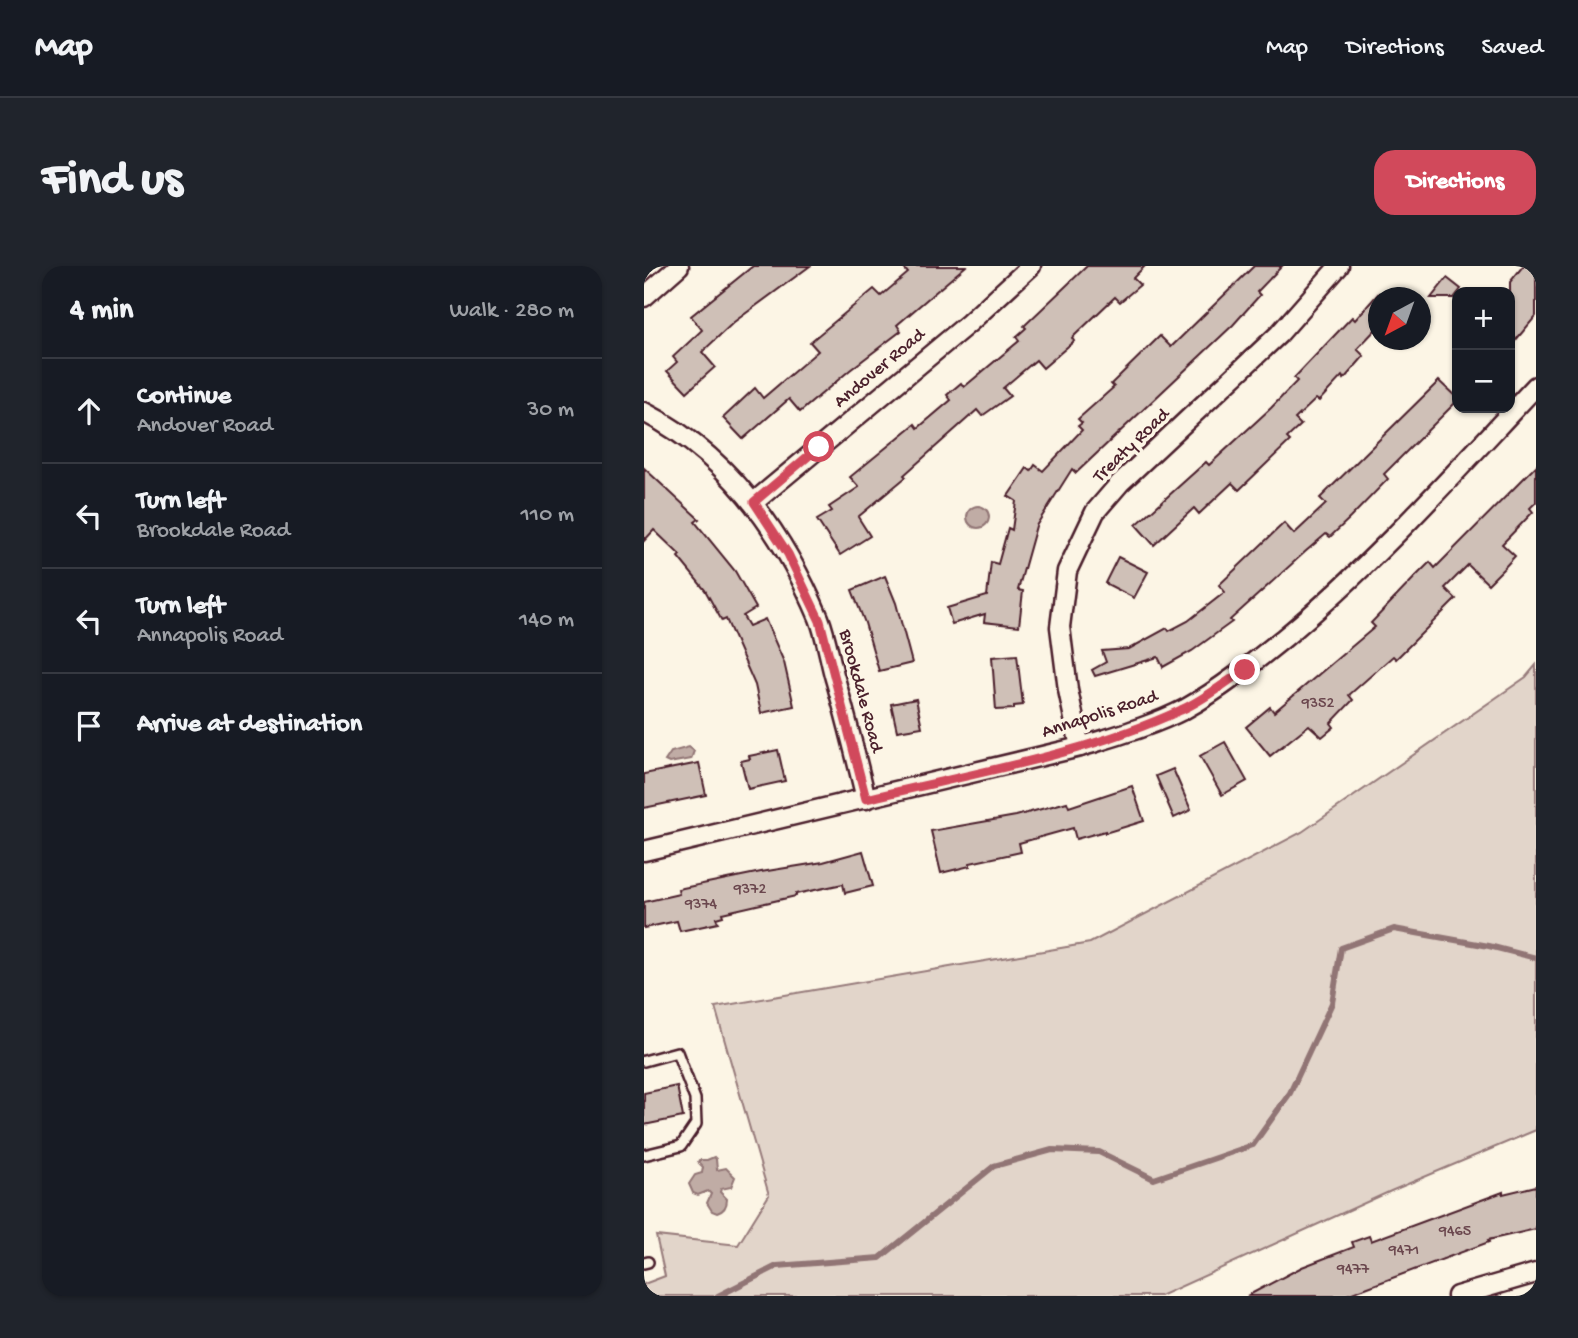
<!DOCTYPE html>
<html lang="en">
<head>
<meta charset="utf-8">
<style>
  :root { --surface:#171b24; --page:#20242c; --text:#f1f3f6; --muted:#9ea1a6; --line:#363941; --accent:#d1495b }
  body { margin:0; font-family:"Gochi Hand",sans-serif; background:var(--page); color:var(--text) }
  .controls { position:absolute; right:21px; top:21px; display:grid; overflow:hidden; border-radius:14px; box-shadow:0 2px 5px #0004 }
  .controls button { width:63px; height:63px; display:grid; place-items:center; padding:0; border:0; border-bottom:2px solid var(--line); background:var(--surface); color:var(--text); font:35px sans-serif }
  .compass { position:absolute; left:724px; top:21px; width:63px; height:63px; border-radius:50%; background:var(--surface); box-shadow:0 2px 5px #0004; rotate:221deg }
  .stop { position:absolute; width:21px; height:21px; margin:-16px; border:5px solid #d1495b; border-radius:50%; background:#fff }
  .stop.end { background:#d1495b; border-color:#fff; box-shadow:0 2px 7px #0008 }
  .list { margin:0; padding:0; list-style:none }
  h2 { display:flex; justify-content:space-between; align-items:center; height:91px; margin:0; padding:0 28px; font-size:30px }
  h2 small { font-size:23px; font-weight:400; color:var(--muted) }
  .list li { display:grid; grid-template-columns:46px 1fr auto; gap:21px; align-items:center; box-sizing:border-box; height:105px; padding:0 28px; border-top:2px solid var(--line) }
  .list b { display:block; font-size:26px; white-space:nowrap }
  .list p { margin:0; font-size:23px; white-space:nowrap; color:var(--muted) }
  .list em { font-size:23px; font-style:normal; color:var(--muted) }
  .icon { flex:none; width:38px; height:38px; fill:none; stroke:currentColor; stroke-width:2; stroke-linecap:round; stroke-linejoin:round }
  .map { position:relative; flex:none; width:892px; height:1030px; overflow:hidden; border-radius:21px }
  header { display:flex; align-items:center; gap:42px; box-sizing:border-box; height:98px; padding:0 35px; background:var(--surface); border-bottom:2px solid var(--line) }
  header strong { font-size:33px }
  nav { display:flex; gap:38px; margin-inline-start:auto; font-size:24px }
  .intro { display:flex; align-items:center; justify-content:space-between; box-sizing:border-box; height:168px; padding:0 42px }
  h1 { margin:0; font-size:49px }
  .button { padding:18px 32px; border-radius:21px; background:var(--accent); color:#fff; font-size:24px; font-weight:700 }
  main { display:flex; gap:42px; padding:0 42px }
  aside { flex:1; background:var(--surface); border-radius:21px; box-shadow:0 2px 5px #0004 }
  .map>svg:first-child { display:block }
  .green { fill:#e2d5ca; stroke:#967a7a; stroke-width:2 }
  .water { fill:#c0aca5; stroke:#917474; stroke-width:2 }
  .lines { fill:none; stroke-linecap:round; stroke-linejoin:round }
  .stream { stroke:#917474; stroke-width:6 }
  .building { fill:#cfc0b7; stroke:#4a1f2b; stroke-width:2 }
  .lane-casing { stroke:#4a1f2b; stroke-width:14 }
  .street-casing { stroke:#4a1f2b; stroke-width:23 }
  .lane { stroke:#fcf5e5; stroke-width:9 }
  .street { stroke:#fcf5e5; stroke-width:18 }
  .route { stroke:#d1495b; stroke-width:9 }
  .labels { text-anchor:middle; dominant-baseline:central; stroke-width:7; stroke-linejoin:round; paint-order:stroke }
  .number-label { font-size:16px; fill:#6b474e }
  .street-label { font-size:19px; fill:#4a1f2b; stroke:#fcf5e5 }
</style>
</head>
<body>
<header>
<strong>Map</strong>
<nav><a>Map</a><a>Directions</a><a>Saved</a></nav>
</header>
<div class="intro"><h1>Find us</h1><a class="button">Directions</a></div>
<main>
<aside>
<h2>4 min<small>Walk · 280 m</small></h2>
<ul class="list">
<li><svg class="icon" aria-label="ahead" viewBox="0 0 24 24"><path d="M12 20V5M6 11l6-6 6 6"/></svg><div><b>Continue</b><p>Andover Road</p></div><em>30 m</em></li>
<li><svg class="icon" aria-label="left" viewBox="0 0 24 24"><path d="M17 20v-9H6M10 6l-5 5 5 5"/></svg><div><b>Turn left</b><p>Brookdale Road</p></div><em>110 m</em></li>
<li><svg class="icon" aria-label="left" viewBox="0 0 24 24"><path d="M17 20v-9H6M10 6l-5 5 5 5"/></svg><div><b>Turn left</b><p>Annapolis Road</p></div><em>140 m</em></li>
<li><svg class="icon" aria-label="arrive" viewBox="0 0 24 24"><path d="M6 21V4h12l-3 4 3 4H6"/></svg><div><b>Arrive at destination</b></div></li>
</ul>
</aside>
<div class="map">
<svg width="892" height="1030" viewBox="0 0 892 1030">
  <rect width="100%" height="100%" fill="#fcf5e5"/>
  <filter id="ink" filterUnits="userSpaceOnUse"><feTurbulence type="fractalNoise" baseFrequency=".0143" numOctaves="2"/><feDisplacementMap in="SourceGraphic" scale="14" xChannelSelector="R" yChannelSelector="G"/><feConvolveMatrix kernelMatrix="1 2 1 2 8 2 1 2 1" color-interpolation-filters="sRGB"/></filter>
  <g filter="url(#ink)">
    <polygon class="green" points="892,399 892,864 747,925 516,1030 0,1030 0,1018 21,1010 12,970 94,979 125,929 71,741 446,677 658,566 882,411"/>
    <g class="water">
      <circle cx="334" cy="251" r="11"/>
      <polygon points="45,481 50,485 47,493 25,497 21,495 27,486"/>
      <path d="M70,891l2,2 1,11 9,-2 9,9 -4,10 -10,2 -1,3 7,7c0,8 -3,12 -10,14l-5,-2 -5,-8 4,-9 -3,-3 -10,4 -5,-2 -4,-9 6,-9 7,-2 1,-6 -5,-5 1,-2h8z"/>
    </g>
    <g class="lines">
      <polyline class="stream" points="74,1030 133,1000 236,992 350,900 408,884 455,886 510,913 609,879 646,827 688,737 697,682 750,663 845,680 892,692"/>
    </g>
    <g class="building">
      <polygon points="109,0 166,0 90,56 58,86 71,101 43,126 23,105 33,96 29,91 58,64 47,50"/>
      <polygon points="258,0 322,0 253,59 257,65 206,104 156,146 145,133 99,173 79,152 111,122 119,132 174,85 166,76 230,23 237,30 264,7"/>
      <polygon points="443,0 501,0 489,12 496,19 476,36 471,31 428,72 430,75 399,102 392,94 359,122 366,130 338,150 333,144 260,209 262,211 214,251 226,270 196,289 173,254 188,245 185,241 215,221 206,211 271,158 274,162 307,134 303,129 317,117 320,121 375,75 372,71 382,62 380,60"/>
      <polygon points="610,0 638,0 613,26 616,29 589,59 432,207 428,203 392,260 374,324 379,325 375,360 340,356 341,348 308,358 303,342 343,330 347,296 354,298 364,262 368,264 372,235 364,230 383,202 387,205 391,199 399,205 438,164 434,160 438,157 434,153 470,121 467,118 516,70 527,81"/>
      <polygon points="879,0 892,0 892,50 866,81 866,16"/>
      <polygon points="803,12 817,23 810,32 787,32"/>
      <polygon points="734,28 734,61 713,83 720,90 700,113 698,110 675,135 672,133 651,153 657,159 643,172 646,175 595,224 588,217 555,248 550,242 510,279 492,259 562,196 565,199 627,142 653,115 650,112 708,51 711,54"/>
      <polygon points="795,115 813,132 813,135 740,208 744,213 706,252 686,271 682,268 661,286 586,354 588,356 548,385 519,401 514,391 451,410 448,404 462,396 458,385 485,383 523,362 525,365 544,355 581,326 575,319 640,257 650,268 682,238 676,232"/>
      <polygon points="892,200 892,236 886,242 889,246 858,278 871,290 860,302 844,318 824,299 801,322 812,333 752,393 749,390 705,429 709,434 687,457 690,461 678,471 665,459 626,490 602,461 626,441 630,446 731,361 727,357 773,309 786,296 791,302"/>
      <polygon points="0,202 55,253 51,256 91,305 112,342 99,350 105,360 121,353 140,396 150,440 117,447 111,419 82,353 78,355 61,324 34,291 36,289 10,264 0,275"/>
      <polygon points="474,291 504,306 490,332 461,317"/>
      <polygon points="241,310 252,337 268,397 235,405 221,357 208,324"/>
      <polygon points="373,389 379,439 370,440 370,443 352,444 348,391"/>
      <polygon points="272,433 278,461 253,465 247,438"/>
      <polygon points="581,476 603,515 578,529 556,490"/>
      <polygon points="134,484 141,515 104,523 97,495 106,493 105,490"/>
      <polygon points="55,497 62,529 0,542 0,508"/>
      <polygon points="529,503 547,544 530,552 512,510"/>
      <polygon points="488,520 500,555 461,567 461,565 432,573 429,562 375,577 377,586 326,597 326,600 297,607 287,565 372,550 423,536 425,541"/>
      <polygon points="219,585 229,620 201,627 199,618 152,628 152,630 78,647 79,650 72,652 74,657 36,665 33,655 0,662 0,636 35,628 34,623 117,606 179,596"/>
      <polygon points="33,820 39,851 0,859 0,827"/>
      <polygon points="892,920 892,963 844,974 845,976 700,1030 603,1030 658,1001 710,981 708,976 725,970 727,975 859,926 859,928"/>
    </g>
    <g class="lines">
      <g class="lane-casing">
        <g id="lane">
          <polyline points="0,795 33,786 51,833 52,858 37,880 0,889"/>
          <polyline points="0,997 4,996"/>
        </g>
      </g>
      <g class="street-casing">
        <g id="street">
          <polyline points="0,31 35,0"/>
          <path d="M0,146c84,43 139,121 175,206 7,18 10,38 15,57 12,41 22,82 32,124"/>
          <polyline points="110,236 325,57 387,0"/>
          <polyline points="436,481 424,424 416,361 423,305 451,246 476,217 635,68 695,0"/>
          <path d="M0,585l436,-104c35,-11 72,-21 105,-38 36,-20 68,-46 99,-71 92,-76 171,-166 252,-252"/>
          <polyline points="813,1030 892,1007"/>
        </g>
      </g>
      <use href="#lane" class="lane"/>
      <use href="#street" class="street"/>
    </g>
  </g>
  <g class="lines" filter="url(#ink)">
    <path class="route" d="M175,181l-65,55 34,52 32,67 46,178c103,-25 219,-44 315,-89 23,-10 43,-27 64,-40"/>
  </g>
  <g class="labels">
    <g class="number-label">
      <text x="674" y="438">9352</text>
      <text x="106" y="624">9372</text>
      <text x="57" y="639">9374</text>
      <text x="811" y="966">9465</text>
      <text x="760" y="985">9471</text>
      <text x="709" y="1004">9477</text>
    </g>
    <g class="street-label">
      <text transform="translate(236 103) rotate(-40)">Andover Road</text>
      <text transform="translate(488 180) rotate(-44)">Treaty Road</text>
      <text transform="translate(216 425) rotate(75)">Brookdale Road</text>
      <text transform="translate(456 449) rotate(-18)">Annapolis Road</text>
    </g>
  </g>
</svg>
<div class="controls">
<button>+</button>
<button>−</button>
</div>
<svg class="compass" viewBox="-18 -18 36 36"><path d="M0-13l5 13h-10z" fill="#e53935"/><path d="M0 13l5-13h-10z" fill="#9ea1a6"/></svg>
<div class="stop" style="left:175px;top:181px"></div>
<div class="stop end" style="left:601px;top:404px"></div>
</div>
</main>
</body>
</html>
